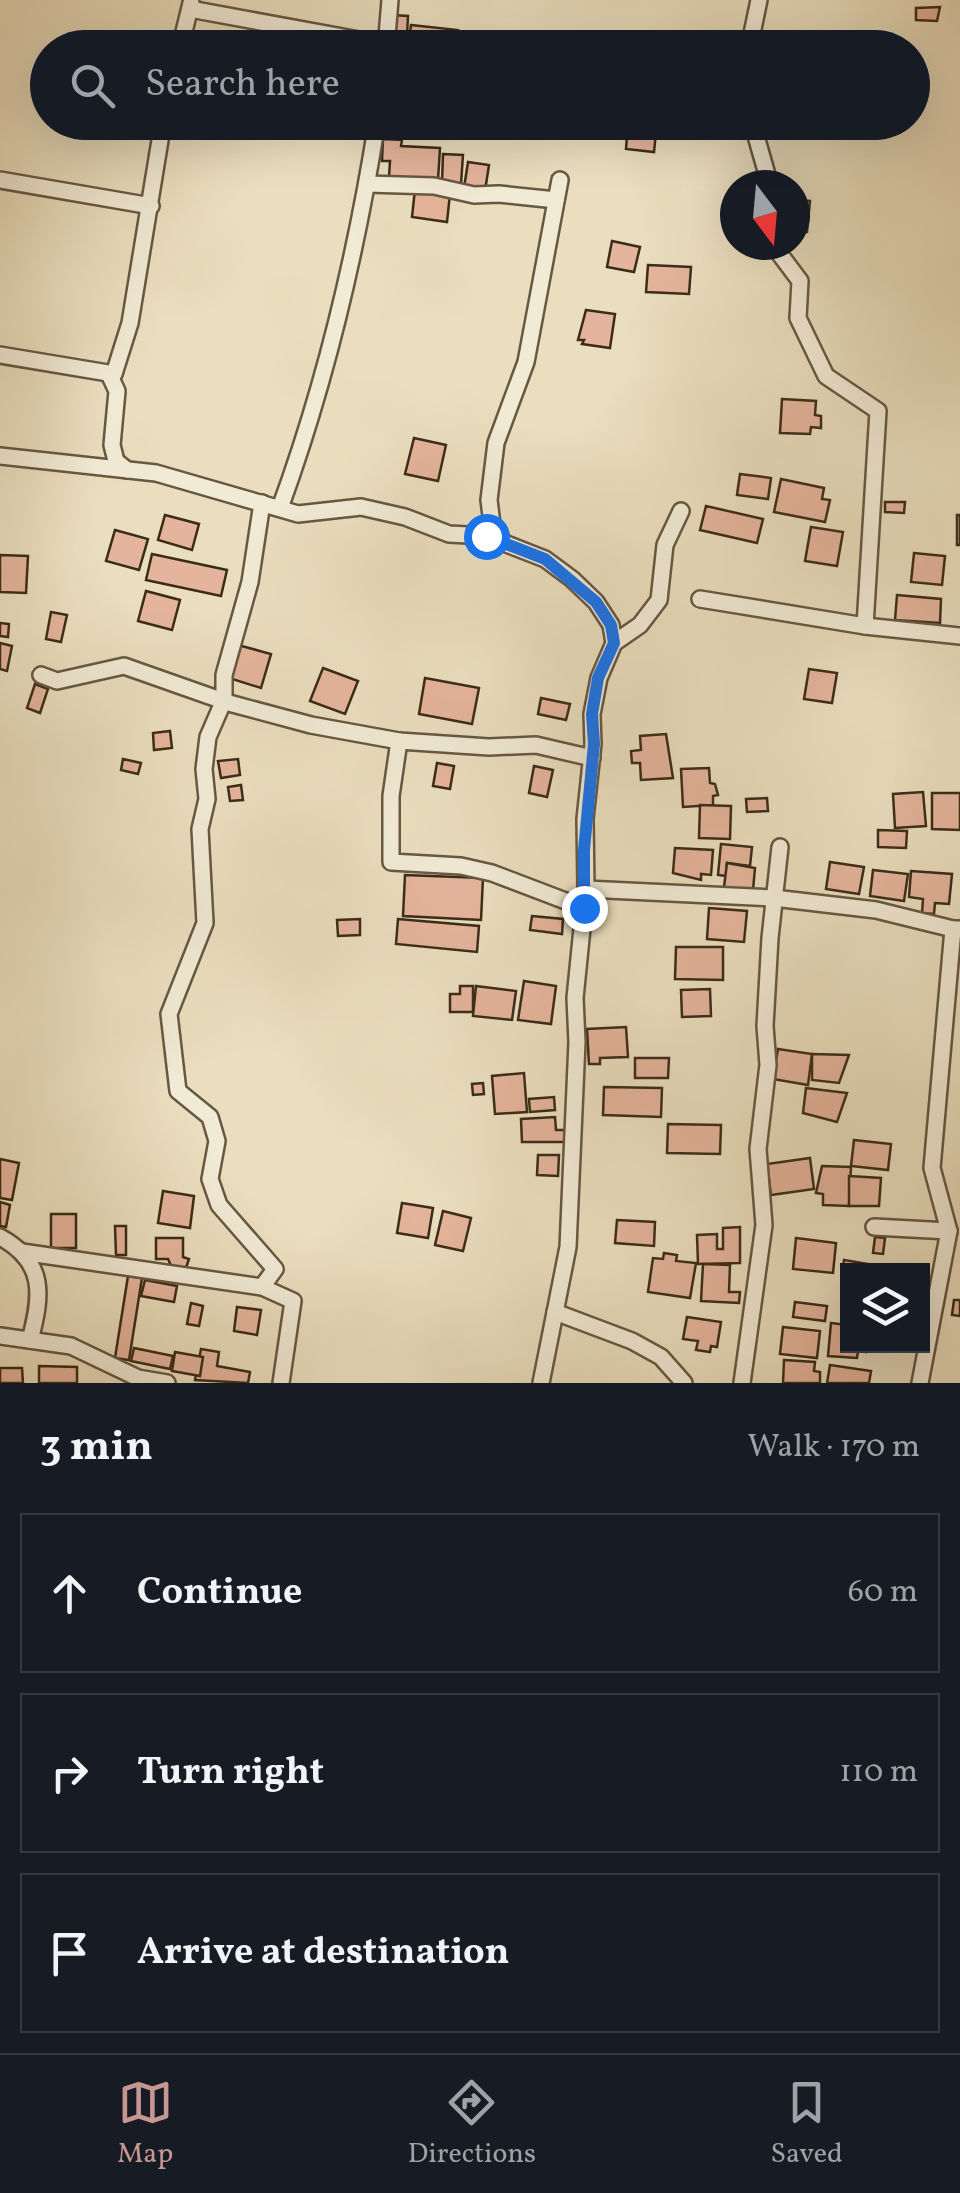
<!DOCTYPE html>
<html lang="en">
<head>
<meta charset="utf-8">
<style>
  :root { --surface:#171b24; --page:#20242c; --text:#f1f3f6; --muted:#9ea1a6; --line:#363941; --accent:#c59692 }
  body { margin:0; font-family:Vollkorn,serif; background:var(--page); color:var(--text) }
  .controls { position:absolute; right:30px; bottom:30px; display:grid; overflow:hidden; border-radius:0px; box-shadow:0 10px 40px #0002 }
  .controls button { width:90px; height:90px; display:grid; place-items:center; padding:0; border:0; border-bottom:2px solid var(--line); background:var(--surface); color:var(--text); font:50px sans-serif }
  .compass { position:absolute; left:720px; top:170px; width:90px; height:90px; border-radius:50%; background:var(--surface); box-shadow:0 10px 40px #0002; rotate:164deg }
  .stop { position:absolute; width:30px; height:30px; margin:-22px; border:8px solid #1a73e8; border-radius:50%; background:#fff }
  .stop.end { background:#1a73e8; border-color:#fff; box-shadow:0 2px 10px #0008 }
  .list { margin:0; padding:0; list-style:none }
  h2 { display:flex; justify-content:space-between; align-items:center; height:130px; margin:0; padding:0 40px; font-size:42px }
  h2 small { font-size:32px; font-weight:400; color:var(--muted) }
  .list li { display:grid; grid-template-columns:65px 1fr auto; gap:30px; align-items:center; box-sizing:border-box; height:160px; margin:0 20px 20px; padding:0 20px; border:2px solid var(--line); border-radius:0px }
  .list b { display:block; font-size:38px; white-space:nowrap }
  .list em { font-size:32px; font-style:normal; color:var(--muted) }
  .icon { flex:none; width:55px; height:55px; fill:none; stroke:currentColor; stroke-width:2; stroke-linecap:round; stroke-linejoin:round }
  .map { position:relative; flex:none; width:960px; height:1383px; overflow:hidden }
  .search { position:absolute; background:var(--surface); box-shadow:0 10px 40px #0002; left:30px; right:30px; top:30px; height:110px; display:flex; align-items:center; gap:25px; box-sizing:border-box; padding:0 35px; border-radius:55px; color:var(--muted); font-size:38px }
  .sheet { height:670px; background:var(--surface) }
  nav { display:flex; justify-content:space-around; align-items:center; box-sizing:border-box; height:140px; border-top:2px solid var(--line); background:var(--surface); font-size:28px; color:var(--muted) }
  nav a { display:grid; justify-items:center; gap:5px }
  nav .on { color:var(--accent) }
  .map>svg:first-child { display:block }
  .building { fill:#e5b49c; stroke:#3b2c18; stroke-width:2.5 }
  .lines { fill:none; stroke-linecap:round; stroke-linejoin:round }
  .street-casing { stroke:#675842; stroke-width:20 }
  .street { stroke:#f1ead5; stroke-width:15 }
  .route { stroke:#1a73e8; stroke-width:12 }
</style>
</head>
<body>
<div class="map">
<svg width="960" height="1383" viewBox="0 0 960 1383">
  <rect width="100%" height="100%" fill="#eadebe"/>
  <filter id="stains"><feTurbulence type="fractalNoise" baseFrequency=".002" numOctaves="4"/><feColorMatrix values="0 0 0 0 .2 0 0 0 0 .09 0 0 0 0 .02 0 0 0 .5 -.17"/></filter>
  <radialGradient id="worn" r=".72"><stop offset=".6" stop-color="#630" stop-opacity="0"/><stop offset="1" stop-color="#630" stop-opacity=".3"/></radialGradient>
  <g class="building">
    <polygon points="940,7 937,21 916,20 916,8"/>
    <polygon points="392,15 408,16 407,36 391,35"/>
    <polygon points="411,25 458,30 456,48 408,48"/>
    <polygon points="647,40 670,44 669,48 646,48"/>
    <polygon points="628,122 657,122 654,152 626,149"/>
    <polygon points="383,139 402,140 401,146 440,148 438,180 389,177 390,161 382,161"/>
    <polygon points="443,154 463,155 461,184 442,183"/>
    <polygon points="468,162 489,165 485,191 464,188"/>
    <polygon points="415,189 450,194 447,222 412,217"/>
    <polygon points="795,200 810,201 807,232 795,231"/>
    <polygon points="612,241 640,247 634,272 607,267"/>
    <polygon points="648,265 691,267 689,294 646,292"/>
    <polygon points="586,310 615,314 610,348 582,344 584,340 578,340"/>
    <polygon points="782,399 816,401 815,415 821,416 821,428 811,427 810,434 780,433"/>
    <polygon points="414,438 446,445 438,481 405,474"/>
    <polygon points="740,474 771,478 768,499 737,495"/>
    <polygon points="781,479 824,488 822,499 830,500 825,522 774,512"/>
    <polygon points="885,502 905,502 904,513 885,512"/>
    <polygon points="706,506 763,519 757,543 700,530"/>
    <polygon points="165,515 199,524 192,550 158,540"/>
    <rect x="957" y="515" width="3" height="30"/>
    <polygon points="811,527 843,532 837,566 805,561"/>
    <polygon points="115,530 148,539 139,570 106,561"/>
    <polygon points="914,553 945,556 942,585 911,582"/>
    <polygon points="152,554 227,570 221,596 146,580"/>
    <polygon points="0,555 28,556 26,593 0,592"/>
    <polygon points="146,591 180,600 172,630 138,621"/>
    <polygon points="897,595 941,599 940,623 895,620"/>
    <polygon points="51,612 67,615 61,642 46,639"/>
    <polygon points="0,623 9,624 8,637 0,636"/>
    <polygon points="0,643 12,646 7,671 0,669"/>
    <polygon points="238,645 271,654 261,688 229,678"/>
    <polygon points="323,668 358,681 345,714 310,701"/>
    <polygon points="809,669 837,673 832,703 804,699"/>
    <polygon points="425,678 479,688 472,724 419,714"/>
    <polygon points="35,684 48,689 40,713 27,708"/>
    <polygon points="541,698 570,704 566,720 538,714"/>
    <polygon points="170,731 172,748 154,750 153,733"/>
    <polygon points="666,734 673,778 641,780 640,763 632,763 631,751 641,750 640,736"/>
    <polygon points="123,759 141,763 138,774 121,770"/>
    <polygon points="238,759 240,775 221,778 218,761"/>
    <polygon points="437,763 454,766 450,789 433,786"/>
    <polygon points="534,766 553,770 547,797 529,793"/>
    <polygon points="709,768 710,783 715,784 718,795 713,796 713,805 683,807 681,769"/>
    <polygon points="241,785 243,800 230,801 228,787"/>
    <polygon points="923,792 926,826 895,828 893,794"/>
    <polygon points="932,793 960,793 960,830 932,829"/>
    <polygon points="767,798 768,811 747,812 746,799"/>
    <polygon points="700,805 731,806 730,839 699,838"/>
    <polygon points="878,830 907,831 906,848 878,847"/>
    <polygon points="721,844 752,847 750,866 727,863 726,876 718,875"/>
    <polygon points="675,848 713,850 711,875 701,874 701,880 673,873"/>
    <polygon points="830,862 864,867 859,894 826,889"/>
    <polygon points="727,863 755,868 753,890 724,887"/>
    <polygon points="873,870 908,874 904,901 870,896"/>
    <polygon points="911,871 952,874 949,904 935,903 934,914 922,913 923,899 909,897"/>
    <polygon points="405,875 483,878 481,920 403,916"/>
    <polygon points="709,908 747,911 744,942 707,939"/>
    <polygon points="532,916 563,919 562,934 530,930"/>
    <polygon points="360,919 360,935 338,936 337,920"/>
    <polygon points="398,919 479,926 477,952 396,944"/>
    <polygon points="676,947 723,947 723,980 675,979"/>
    <polygon points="524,981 556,986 551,1024 518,1020"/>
    <polygon points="460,986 473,986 473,1012 450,1012 450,994 460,994"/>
    <polygon points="476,986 516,991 512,1020 473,1016"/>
    <polygon points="710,989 711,1016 682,1017 681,990"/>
    <polygon points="626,1027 628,1057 600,1058 600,1064 589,1064 587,1029"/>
    <polygon points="778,1049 812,1054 808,1085 773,1079"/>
    <polygon points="812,1054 849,1055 839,1083 812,1080"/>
    <polygon points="635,1058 669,1058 668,1078 635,1078"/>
    <polygon points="524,1073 527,1112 495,1114 492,1076"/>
    <polygon points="483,1083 484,1094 473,1095 472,1084"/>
    <polygon points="604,1087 662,1088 661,1117 603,1115"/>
    <polygon points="806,1088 847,1093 837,1122 803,1113"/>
    <polygon points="554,1097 555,1110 530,1112 529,1099"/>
    <polygon points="555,1117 556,1130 564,1130 565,1142 522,1142 521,1119"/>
    <polygon points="668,1124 721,1125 720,1154 667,1153"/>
    <polygon points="854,1140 891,1144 888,1170 851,1166"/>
    <polygon points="538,1155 559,1155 558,1176 537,1175"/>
    <polygon points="810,1158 814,1189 771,1195 767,1164"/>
    <polygon points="0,1159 19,1163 12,1200 0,1198"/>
    <polygon points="822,1166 851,1167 849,1206 823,1205 823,1194 816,1193"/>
    <polygon points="849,1176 881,1178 879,1206 849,1206"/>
    <polygon points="163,1191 194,1196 190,1228 158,1223"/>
    <polygon points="0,1202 10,1205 6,1227 0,1226"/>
    <polygon points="402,1203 433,1208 428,1238 397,1233"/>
    <polygon points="443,1211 471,1218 463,1251 435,1245"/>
    <rect x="51" y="1214" width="25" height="34"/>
    <polygon points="617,1220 655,1222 654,1246 615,1243"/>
    <polygon points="115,1226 126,1226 126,1255 116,1255"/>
    <polygon points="740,1227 740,1263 698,1264 697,1235 717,1234 717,1249 723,1249 723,1228"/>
    <polygon points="875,1237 885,1238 883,1254 873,1253"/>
    <polygon points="156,1238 183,1238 183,1257 189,1259 186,1268 172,1268 168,1259 156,1259"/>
    <polygon points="796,1238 836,1243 833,1273 793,1269"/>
    <polygon points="664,1253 677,1255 676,1261 696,1263 690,1298 648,1292 653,1258 663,1259"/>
    <polygon points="844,1260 874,1265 873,1270 848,1270 848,1275 842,1274"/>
    <polygon points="703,1264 730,1265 729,1292 740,1292 739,1303 701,1301"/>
    <polygon points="128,1276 142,1278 129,1360 115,1358"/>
    <polygon points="145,1280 177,1286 174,1302 141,1296"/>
    <polygon points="954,1300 960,1300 960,1316 952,1315"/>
    <polygon points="795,1302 827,1306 825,1321 793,1317"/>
    <polygon points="191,1303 203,1306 199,1326 187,1324"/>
    <polygon points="237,1307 261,1310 257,1335 234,1331"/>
    <polygon points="687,1317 721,1322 717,1347 711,1346 710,1352 696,1350 698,1341 683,1339"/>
    <polygon points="831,1323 848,1325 848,1346 866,1346 866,1352 858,1351 857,1358 828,1356"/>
    <polygon points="783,1327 820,1331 817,1358 780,1354"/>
    <polygon points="134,1348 173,1356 170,1369 131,1361"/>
    <polygon points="201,1349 219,1352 217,1366 250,1372 248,1383 195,1380"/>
    <polygon points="175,1352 203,1357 200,1376 172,1371"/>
    <polygon points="784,1360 815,1362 814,1371 820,1372 820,1383 783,1383"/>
    <polygon points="830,1365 871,1371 869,1383 827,1383"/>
    <polygon points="39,1366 77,1367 77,1383 39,1383"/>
    <polygon points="0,1368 22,1368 23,1383 0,1383"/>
  </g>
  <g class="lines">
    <g class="street-casing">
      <g id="street">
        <polyline points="190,9 386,45"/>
        <polyline points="180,48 191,3"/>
        <polyline points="386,48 390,0"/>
        <polyline points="749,48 759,0"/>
        <polyline points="829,48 835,43 884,42"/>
        <polyline points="752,122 770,185"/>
        <polyline points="0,180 151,206"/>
        <polyline points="367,184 434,186 474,195 499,194 556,200"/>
        <polyline points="773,245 800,281 798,318 826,376 878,411 865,626"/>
        <polyline points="0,355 114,374 130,323 163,122"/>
        <polyline points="109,374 117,391 112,445 116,461 127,470"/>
        <polyline points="0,456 156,473 298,514 361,507 405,517 449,534 486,536 545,559 572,579 596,602 611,625 614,643"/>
        <path d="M280,508c46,-126 76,-253 97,-386"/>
        <polyline points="503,542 492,524 489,500 496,443 526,362 560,180"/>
        <polyline points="700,599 865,626 960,636"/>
        <polyline points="41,675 57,681 124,666 229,703 311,725 399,741"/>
        <polyline points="586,889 585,819 593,744 592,714 599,678 614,643 640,625 659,600 665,545 681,511"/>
        <polyline points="584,908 492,873 461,866 391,862 391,796 399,741 489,747 536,745 592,758"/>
        <polyline points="874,1227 949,1231"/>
        <path d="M0,1237c46,25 42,58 30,103"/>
        <polyline points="22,1252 262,1287 293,1301 281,1383"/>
        <polyline points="262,1287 275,1269 219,1205 210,1179 217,1141 210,1117 178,1091 169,1014 205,923 200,829 207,799 204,769 208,737 224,700 224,675 250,582 262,503"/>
        <polyline points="555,1312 632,1341 661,1357 684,1383"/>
        <polyline points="0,1336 71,1346 138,1378 167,1383"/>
        <polyline points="541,1383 568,1247 577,1042 575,998 586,889 774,898 876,910 953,929"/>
        <polyline points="742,1383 764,1225 758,1149 768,1065 765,1026 770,938 780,847"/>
        <polyline points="920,1383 949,1231 932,1168 953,929 960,929"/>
      </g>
    </g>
    <use href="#street" class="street"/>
  </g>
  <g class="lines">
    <polyline class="route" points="486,536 545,559 596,602 611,625 614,643 598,678 592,714 594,744 584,850 584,908"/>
  </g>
  <rect width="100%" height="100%" filter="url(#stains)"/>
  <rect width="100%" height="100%" fill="url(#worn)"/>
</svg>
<div class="controls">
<button><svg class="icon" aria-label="layers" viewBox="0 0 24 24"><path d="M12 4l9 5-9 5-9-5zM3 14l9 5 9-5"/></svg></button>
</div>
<svg class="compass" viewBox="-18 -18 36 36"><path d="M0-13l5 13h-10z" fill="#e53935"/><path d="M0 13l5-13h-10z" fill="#9ea1a6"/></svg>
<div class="stop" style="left:486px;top:536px"></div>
<div class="stop end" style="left:584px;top:908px"></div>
<div class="search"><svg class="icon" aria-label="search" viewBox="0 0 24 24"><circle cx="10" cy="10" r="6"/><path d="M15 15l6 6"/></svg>Search here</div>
</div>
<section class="sheet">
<h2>3 min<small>Walk · 170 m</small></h2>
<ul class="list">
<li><svg class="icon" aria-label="ahead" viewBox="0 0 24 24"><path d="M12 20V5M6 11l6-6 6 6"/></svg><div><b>Continue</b></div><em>60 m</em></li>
<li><svg class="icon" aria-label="right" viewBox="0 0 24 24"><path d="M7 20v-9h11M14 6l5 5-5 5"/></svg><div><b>Turn right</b></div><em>110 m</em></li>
<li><svg class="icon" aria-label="arrive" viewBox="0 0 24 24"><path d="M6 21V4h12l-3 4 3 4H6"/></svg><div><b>Arrive at destination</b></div></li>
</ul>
</section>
<nav>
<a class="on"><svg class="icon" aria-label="map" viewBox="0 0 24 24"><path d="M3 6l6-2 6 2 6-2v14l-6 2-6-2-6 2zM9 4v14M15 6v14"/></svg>Map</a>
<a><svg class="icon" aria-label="directions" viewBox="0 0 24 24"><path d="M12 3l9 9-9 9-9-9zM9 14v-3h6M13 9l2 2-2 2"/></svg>Directions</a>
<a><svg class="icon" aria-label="saved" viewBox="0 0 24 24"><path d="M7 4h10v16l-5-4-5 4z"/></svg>Saved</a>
</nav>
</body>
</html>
